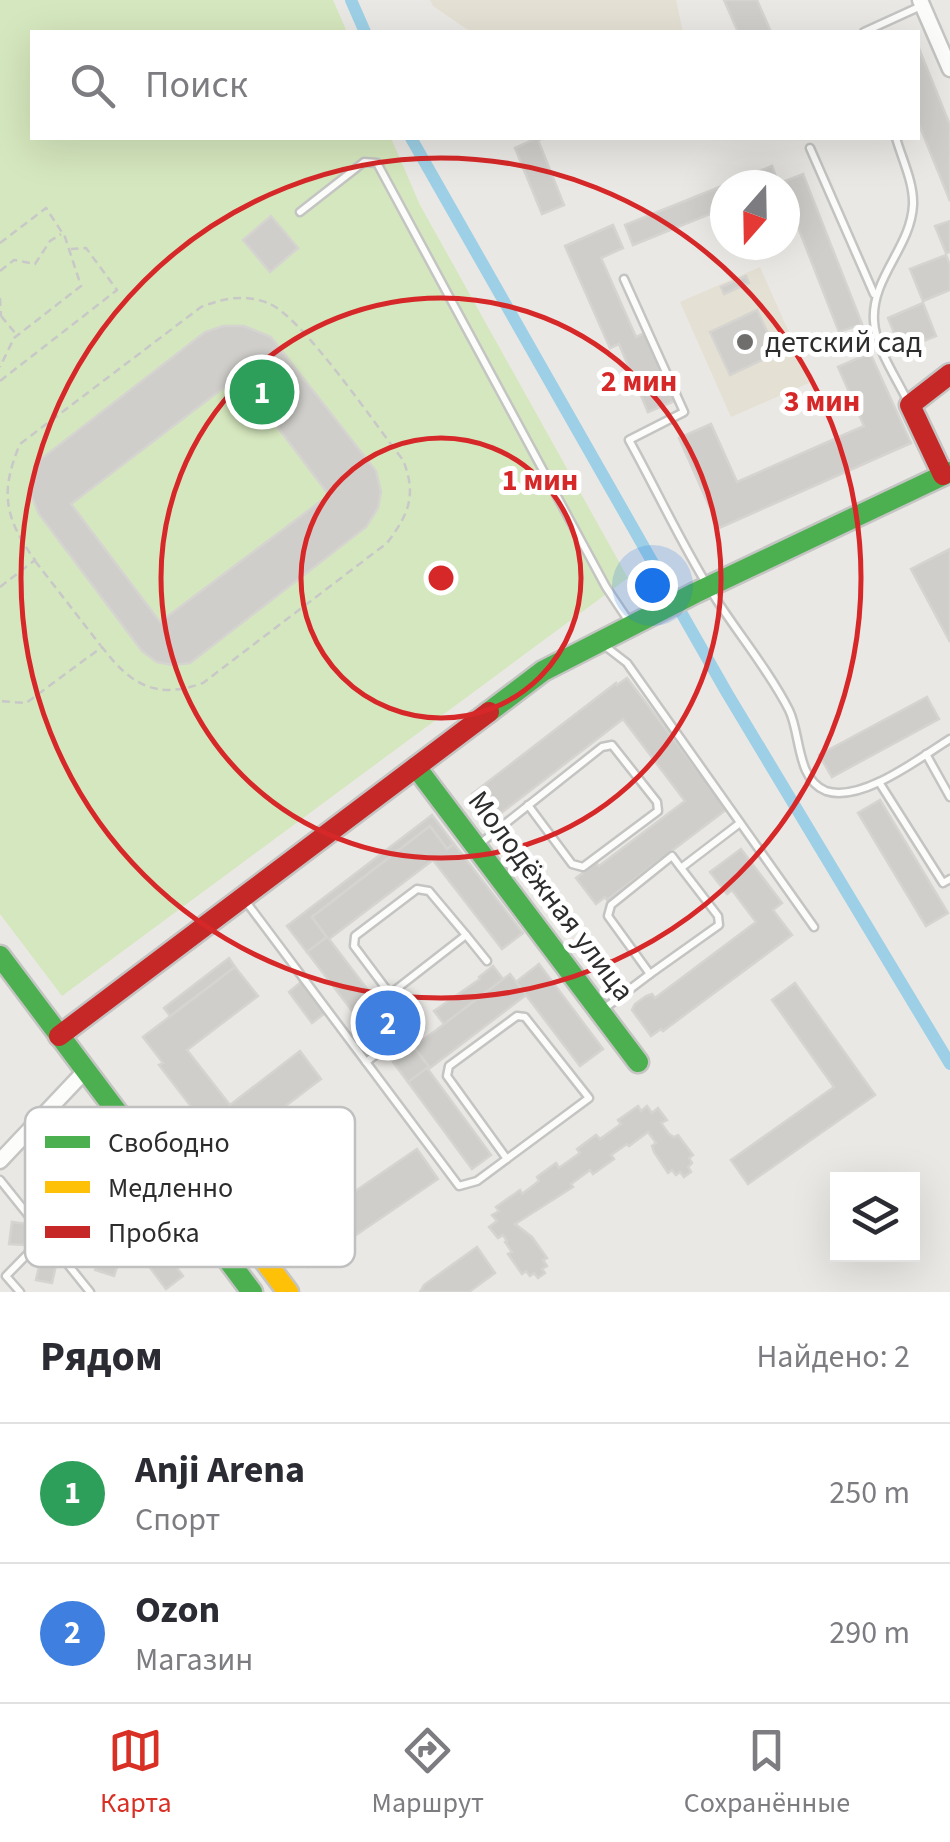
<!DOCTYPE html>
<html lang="ru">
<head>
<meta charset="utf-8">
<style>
  :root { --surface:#fff; --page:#f7f7f7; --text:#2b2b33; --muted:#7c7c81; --line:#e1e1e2; --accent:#d93025 }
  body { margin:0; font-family:"Source Sans 3",sans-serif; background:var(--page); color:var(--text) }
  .controls { position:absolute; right:30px; bottom:30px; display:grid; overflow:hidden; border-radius:0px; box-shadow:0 10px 40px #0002 }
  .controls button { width:90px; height:90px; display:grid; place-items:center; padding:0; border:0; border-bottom:2px solid var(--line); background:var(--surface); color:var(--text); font:50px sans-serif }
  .compass { position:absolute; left:710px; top:170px; width:90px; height:90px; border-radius:50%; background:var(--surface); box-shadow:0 10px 40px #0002; rotate:200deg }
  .you { position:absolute; left:652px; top:585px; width:35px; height:35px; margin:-25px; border:8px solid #fff; border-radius:50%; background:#1a73e8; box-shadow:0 0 0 15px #1a73e833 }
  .badge { display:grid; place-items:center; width:65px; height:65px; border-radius:50%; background:var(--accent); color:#fff; font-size:32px; font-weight:700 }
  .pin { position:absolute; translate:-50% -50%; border:5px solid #fff; box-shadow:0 2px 10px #0006 }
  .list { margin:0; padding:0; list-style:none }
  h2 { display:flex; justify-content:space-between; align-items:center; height:130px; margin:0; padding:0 40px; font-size:42px }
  h2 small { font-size:32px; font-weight:400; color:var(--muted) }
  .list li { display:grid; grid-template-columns:65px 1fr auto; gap:30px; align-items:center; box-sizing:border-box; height:140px; padding:0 40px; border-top:2px solid var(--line) }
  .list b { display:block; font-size:38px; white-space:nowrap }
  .list p { margin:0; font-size:32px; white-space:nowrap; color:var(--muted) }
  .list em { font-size:32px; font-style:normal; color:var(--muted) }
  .icon { flex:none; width:55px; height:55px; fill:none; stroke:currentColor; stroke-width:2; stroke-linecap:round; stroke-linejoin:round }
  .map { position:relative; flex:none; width:950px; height:1292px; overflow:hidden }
  .search { position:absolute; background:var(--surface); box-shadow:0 10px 40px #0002; left:30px; right:30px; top:30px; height:110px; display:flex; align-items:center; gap:25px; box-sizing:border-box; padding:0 35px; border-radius:0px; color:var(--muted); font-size:38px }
  .sheet { height:410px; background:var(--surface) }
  nav { display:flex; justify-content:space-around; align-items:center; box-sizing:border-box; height:140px; border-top:2px solid var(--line); background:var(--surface); font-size:28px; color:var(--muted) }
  nav a { display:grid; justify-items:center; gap:5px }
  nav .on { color:var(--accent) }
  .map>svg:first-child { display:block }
  .education { fill:#e4e0d3 }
  .pitch { fill:#d5e7be }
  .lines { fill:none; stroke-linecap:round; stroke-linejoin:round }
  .canal { stroke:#9dd0e6; stroke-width:12 }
  .building { fill:#cfceca; stroke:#d5d4d0; stroke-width:2.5; fill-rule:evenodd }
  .lane-casing { stroke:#c4c4c3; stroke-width:11 }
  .street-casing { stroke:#c4c4c3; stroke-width:19 }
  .fast-casing { stroke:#c4c4c3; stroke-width:25 }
  .slow-casing { stroke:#c4c4c3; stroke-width:25 }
  .jam-casing { stroke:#c4c4c3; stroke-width:25 }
  .path { stroke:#c8c8c8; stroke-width:2.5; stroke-dasharray:8 5; stroke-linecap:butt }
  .lane { stroke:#fcfcfb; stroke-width:6 }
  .street { stroke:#fcfcfb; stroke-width:14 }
  .fast { stroke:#4caf50; stroke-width:20 }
  .slow { stroke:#ffc107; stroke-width:20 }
  .jam { stroke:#c62828; stroke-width:20 }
  .ring { fill:none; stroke:#d62828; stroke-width:5 }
  .poi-dot { fill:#6f6e6d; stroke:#fff; stroke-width:4 }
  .labels { text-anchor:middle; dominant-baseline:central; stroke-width:10; stroke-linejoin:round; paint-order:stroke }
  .poi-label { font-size:30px; fill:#2d2d2d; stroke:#fff; text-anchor:start }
  .street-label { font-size:30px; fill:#2d2d2d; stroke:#fff }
  .key { fill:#fff; stroke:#c0c0c0; stroke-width:2.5 }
  .key-label { font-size:28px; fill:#2d2d2d }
  .centre { fill:#d62828; stroke:#fff; stroke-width:5 }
  .ring-label { font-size:30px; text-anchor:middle; font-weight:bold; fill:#d62828; stroke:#fff; stroke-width:10; stroke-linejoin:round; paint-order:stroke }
</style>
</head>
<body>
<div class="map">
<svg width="950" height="1292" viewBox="0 0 950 1292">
  <rect width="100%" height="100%" fill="#eae8e4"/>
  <g class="education">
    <polygon points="430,0 676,0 683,32 471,32 433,6"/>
    <polygon points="760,267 811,382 731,417 680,302"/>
  </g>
  <polygon class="pitch" points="0,0 333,0 347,32 32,32 32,138 391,138 420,205 628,578 62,996 0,914"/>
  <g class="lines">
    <g class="canal">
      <polyline points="351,0 365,32"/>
      <polyline points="411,138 727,693 950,1064"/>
    </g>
  </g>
  <g class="building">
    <polygon points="724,0 757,0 771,32 738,32"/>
    <polygon points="918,46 950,125 950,201 918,122"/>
    <polygon points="537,138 545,138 538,140 564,205 542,214 515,148"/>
    <polygon points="772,166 779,185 725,185 725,208 633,245 625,225"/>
    <polygon points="803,174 862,324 839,332 785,194 785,185 780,183"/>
    <polygon points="271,216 298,248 270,272 243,240"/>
    <polygon points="950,221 950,252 946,253 935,226"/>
    <polygon points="613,225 623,248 601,258 636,337 647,332 677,400 648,412 619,344 610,348 565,246"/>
    <polygon points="946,255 950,265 950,290 923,301 910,269"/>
    <polygon points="746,276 749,283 724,294 721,287"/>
    <polygon points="923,303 936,336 901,350 888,318"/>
    <polygon points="757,310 777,353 730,375 710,332"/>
    <path d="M223,326h21l27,11 105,134 5,21 -3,16 -12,19 -176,136 -17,2 -16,-3 -15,-11 -103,-137 -9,-22 2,-18 9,-15 164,-127zM239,376l90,119 -169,127 -89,-118z"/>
    <polygon points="870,353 911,443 719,528 679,438 711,424 737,482 864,426 838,367"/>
    <polygon points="950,549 950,642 911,569"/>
    <polygon points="627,678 727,809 607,900 605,897 596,904 576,878 596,863 599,866 685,801 623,719 492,820 472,794 616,683 617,685"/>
    <polygon points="927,697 939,719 832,777 819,755"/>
    <polygon points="880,800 948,913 926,926 858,813"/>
    <polygon points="432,815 454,844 447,849 430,826 312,917 327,937 307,952 287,926"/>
    <polygon points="430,826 447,849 454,844 523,933 502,949 433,860 329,939 396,1027 376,1042 307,952 327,937 312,917"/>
    <polygon points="741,849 782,903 773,910 792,935 663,1031 661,1029 651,1036 632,1010 635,1004 646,996 652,994 655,998 756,922 732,890 727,894 710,872"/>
    <polygon points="229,958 235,967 170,1016 164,1008"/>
    <polygon points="539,964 603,1049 580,1066 516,982"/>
    <polygon points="493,966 503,979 444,1024 434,1011 480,979 479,977"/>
    <polygon points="235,967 258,996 187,1050 230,1105 300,1051 321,1079 229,1149 210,1124 206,1126 159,1065 163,1063 143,1037"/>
    <polygon points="510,974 526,995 430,1068 414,1047"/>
    <polygon points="301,982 325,1013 312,1023 289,992"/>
    <polygon points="795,983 875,1095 748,1184 731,1160 834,1087 772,1000"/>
    <polygon points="414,1047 429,1067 408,1082 393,1062"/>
    <polygon points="427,1068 491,1155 472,1169 408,1082"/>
    <polygon points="638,1106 641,1111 647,1106 652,1113 658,1108 667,1120 661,1123 669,1134 674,1137 678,1135 693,1155 689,1158 692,1163 688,1167 691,1172 684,1177 680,1172 676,1175 672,1170 668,1173 654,1152 652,1146 656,1143 648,1132 629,1146 627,1144 611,1155 614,1159 593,1174 590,1170 571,1184 573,1187 515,1224 532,1237 547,1258 543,1260 547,1266 542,1269 545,1273 538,1278 534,1273 530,1276 526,1271 522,1274 508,1254 512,1252 505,1242 507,1241 503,1235 498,1238 489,1227 497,1221 492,1215 499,1211 496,1207 520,1190 522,1194 539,1181 537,1177 556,1163 559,1168 580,1153 577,1149 596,1135 600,1139 621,1124 618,1120"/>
    <polygon points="417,1149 438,1179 309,1267 288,1237"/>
    <polygon points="142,1221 183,1276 166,1289 125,1234"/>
    <polygon points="12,1222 28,1224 25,1245 9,1244"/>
    <polygon points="477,1247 495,1273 469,1292 420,1292 424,1285"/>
    <polygon points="100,1255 119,1261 114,1276 95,1270"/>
    <polygon points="40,1262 56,1265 52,1283 36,1280"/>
  </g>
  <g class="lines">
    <g class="lane-casing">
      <g id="lane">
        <polyline points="864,32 921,6"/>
        <path d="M896,138c6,21 18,45 17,67 -2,42 -42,73 -39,116 1,26 22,56 33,79"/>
        <polyline points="810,148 874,294"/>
        <polyline points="300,212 364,162 377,163 606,587 628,620"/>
        <path d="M624,279l60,133 -55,28c27,49 51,101 80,148 25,41 58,79 80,122 12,24 7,69 37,81 36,12 95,-34 124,-52"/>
        <polyline points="605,646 627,663 814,927"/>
        <polyline points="926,754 950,797"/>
        <polyline points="879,782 943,883 950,879"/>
        <polyline points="477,846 602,747 612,745 657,802 658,811 583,867 572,864 528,805"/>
        <polyline points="681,868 672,856 611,905 608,916 650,974 719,925 718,916 681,868 740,823"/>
        <polyline points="244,899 459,1186 477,1181 589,1098 525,1017 517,1016 449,1066 447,1076 507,1159"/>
        <polyline points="466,935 487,961"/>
        <polyline points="601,1011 650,974"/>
        <polyline points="366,1062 403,1034 404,1019 390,1003 390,994 466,935 429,891 417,889 355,936 354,946 390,994"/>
        <polyline points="0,1180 90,1292"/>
        <polyline points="20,1292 6,1276 106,1174"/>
      </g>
    </g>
    <g class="street-casing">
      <g id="street">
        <polyline points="920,0 950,69"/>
        <polyline points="0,1161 86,1070"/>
      </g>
    </g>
    <g class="fast-casing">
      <g id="fast">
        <polyline points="489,712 543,671 695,593 950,472"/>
        <polyline points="416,767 638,1062"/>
        <polyline points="0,956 252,1292"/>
      </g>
    </g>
    <g class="slow-casing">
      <polyline id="slow" points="150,1147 208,1185 288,1292"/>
    </g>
    <g class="jam-casing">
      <g id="jam">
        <polyline points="943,475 910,405 950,374"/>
        <polyline points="59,1036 489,712"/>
      </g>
    </g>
    <g class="path">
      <polyline points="0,243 46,208 65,237 81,286 14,338 0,367"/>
      <polyline points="0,271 14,260 35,264 50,241 61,234"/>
      <polyline points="0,298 1,316"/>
      <polyline points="1,316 16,334"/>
      <polyline points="0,381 117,290 86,248 71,249"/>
      <polyline points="35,561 101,646"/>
      <path d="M0,587l35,-27c-31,-42 -35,-69 -15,-116l181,-137c23,-9 43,-13 67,-4 34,13 108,123 135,157 14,35 6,54 -16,83l-184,140c-47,17 -72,2 -101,-36l-76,56 -26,-2"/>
    </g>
    <use href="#lane" class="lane"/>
    <use href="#street" class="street"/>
    <use href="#fast" class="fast"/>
    <use href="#slow" class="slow"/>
    <use href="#jam" class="jam"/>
  </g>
  <g class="ring">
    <circle cx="441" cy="578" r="140"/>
    <circle cx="441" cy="578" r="280"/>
    <circle cx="441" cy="578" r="420"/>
  </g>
  <circle class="poi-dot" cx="745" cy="342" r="10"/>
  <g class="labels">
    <g class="poi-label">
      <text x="765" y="342">детский сад</text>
    </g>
    <g class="street-label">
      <text transform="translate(551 896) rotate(53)">Молодёжная улица</text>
    </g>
  </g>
  <rect x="25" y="1107" width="330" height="160" rx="15" class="key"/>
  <rect x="45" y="1136" width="45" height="12" fill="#4caf50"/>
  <rect x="45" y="1181" width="45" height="12" fill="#ffc107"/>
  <rect x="45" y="1226" width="45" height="12" fill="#c62828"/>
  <g class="key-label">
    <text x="108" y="1152">Свободно</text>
    <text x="108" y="1197">Медленно</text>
    <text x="108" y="1242">Пробка</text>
  </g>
  <circle cx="441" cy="578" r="15" class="centre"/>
  <g class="ring-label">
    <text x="639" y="391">2 мин</text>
    <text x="822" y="411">3 мин</text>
    <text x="540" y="490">1 мин</text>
  </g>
</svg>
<div class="controls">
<button><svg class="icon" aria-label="layers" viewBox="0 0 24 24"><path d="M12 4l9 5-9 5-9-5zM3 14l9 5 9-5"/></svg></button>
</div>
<svg class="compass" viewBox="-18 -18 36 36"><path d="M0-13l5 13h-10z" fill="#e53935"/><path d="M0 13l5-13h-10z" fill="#7c7c81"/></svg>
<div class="you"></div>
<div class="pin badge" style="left:262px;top:392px;background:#2e9e5b">1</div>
<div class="pin badge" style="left:388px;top:1023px;background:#3f7fe0">2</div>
<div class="search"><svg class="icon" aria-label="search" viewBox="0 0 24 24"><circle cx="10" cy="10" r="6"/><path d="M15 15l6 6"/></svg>Поиск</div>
</div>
<section class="sheet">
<h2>Рядом<small>Найдено: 2</small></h2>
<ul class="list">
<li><span class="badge" style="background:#2e9e5b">1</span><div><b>Anji Arena</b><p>Спорт</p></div><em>250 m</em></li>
<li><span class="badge" style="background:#3f7fe0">2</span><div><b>Ozon</b><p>Магазин</p></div><em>290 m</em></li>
</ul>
</section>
<nav>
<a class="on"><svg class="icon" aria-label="map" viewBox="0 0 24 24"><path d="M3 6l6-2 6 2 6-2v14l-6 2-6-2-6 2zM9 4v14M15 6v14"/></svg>Карта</a>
<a><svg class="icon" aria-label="directions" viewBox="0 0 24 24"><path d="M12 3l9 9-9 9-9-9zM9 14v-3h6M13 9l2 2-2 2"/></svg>Маршрут</a>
<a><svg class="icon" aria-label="saved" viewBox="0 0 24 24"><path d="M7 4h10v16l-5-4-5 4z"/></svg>Сохранённые</a>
</nav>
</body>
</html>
